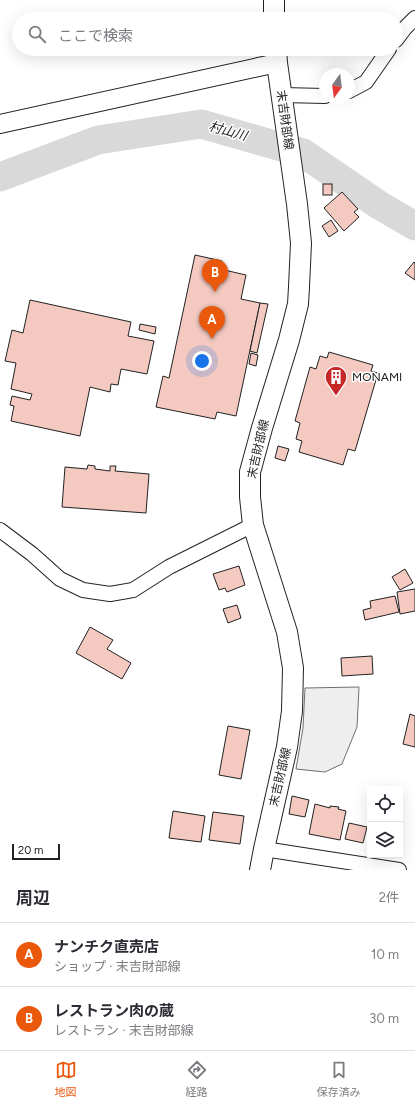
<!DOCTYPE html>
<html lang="ja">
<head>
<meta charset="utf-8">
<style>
  :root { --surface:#fff; --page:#f7f7f7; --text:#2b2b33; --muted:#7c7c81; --line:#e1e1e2; --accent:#ea580c }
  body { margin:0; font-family:Figtree,"Noto Sans JP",sans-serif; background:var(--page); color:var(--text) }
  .controls { position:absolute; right:12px; bottom:12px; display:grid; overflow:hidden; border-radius:0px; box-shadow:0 4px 16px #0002 }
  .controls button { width:36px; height:36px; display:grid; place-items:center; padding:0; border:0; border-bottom:1px solid var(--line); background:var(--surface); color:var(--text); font:20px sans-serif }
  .compass { position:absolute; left:319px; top:68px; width:36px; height:36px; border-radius:50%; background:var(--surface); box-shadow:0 4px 16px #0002; rotate:194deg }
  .scale { position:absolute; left:12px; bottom:10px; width:48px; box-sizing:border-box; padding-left:4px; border:2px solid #222; border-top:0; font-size:11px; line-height:14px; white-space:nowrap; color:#222; -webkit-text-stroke:3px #fff; paint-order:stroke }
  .you { position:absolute; left:202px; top:361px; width:14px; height:14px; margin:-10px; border:3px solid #fff; border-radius:50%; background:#1a73e8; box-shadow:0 0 0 6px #1a73e833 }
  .badge { display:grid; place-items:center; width:26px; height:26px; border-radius:50%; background:var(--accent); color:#fff; font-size:13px; font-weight:700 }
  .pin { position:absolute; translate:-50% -33px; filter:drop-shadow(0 1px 2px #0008) }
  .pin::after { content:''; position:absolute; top:21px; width:14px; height:12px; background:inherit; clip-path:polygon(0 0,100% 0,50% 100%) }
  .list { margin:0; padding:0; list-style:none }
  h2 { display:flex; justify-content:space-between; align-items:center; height:52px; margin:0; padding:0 16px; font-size:17px }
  h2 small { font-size:13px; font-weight:400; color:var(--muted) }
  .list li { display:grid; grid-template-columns:26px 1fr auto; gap:12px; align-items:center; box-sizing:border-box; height:64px; padding:0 16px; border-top:1px solid var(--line) }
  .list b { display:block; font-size:15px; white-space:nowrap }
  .list p { margin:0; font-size:13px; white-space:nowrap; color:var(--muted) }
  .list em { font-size:13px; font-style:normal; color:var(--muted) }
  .icon { flex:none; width:22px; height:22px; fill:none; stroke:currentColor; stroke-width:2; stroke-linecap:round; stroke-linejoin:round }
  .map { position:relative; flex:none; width:415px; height:870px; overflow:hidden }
  .search { position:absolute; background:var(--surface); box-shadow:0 4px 16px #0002; left:12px; right:12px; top:12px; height:44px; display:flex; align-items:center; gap:10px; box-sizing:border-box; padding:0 14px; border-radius:22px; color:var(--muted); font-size:15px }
  .sheet { height:180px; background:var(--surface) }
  nav { display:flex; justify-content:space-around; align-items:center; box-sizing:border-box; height:56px; border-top:1px solid var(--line); background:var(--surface); font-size:11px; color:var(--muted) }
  nav a { display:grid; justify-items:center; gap:2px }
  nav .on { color:var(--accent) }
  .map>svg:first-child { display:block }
  .green { fill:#eee; stroke:#6f6f6f }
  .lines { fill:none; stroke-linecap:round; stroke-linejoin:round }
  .river { stroke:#d9d9d9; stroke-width:29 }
  .building { fill:#f3c9c0; stroke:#222 }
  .minor-casing { stroke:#222; stroke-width:16 }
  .tertiary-casing { stroke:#222; stroke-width:20 }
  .secondary-casing { stroke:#222; stroke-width:22 }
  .minor { stroke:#fff; stroke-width:14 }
  .tertiary { stroke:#fff; stroke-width:18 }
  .secondary { stroke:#fff; stroke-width:20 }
  .labels { text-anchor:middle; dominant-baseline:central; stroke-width:3; stroke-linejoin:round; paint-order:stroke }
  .street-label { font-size:12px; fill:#222; stroke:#fff }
  .poi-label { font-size:12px; fill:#222; stroke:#fff; text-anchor:start }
  .water-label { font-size:13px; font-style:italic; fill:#222; stroke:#fff }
</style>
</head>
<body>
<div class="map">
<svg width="415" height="870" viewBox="0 0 415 870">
  <rect width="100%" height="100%" fill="#fff"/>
  <polygon class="green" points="359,687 357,727 342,764 325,772 296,769 303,728 305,688"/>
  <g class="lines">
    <polyline class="river" points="0,177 98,140 201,124 303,153 379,205 415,226"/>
  </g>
  <g class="building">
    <rect x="323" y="184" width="9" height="11"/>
    <polygon points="342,192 358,209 354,212 359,217 344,231 324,208"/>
    <polygon points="331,220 338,231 329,237 322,226"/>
    <polygon points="195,255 222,261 220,269 246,275 241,299 260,303 236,416 217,412 215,419 156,407 163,376 169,378"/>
    <polygon points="414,262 415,263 415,280 405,273"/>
    <polygon points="30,300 131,322 128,336 154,341 147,374 121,369 118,385 111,384 110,392 90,387 80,436 11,421 14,406 10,405 12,396 30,400 32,394 11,389 16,363 5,361 12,330 23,333"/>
    <polygon points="260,303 268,304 257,353 250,351"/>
    <polygon points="140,324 156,327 155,334 139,330"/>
    <polygon points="329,352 373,365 371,371 378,373 355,451 348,449 343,465 299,452 302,441 296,439 300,423 295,421 310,367 316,369 320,356 327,358"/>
    <polygon points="251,353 258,355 256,366 249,364"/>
    <polygon points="278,446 289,449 285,461 275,458"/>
    <polygon points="88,465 95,466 95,469 110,471 110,466 116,466 115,471 149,474 146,513 62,507 65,467 87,469"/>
    <polygon points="239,566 245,585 227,592 225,588 219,590 213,574"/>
    <polygon points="405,569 413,583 400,590 392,577"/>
    <polygon points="415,589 415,611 400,614 397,592"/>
    <polygon points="395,596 399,612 365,620 363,610 371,608 370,601"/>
    <polygon points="237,605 241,618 228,623 223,609"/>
    <polygon points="90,627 113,640 107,649 131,663 122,679 76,653"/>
    <polygon points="372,656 373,674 342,676 341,658"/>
    <polygon points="410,714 415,716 415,747 403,744"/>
    <polygon points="228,726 250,730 241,779 219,775"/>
    <polygon points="292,796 309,800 305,817 289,814"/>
    <polygon points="315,804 330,808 330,806 339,807 338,809 346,811 340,840 309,834"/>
    <polygon points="173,811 205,816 201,842 169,838"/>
    <polygon points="213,812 244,816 240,844 209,840"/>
    <polygon points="349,823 367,827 363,843 345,839"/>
  </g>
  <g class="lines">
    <g class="minor-casing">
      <g id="minor">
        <polyline points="396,40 405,28 415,18"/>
        <polyline points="349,91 366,82 389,49"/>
        <polyline points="282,95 325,96"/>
        <polyline points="0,530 32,554 60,579 83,590 110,594 133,590 169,567 253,525"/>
        <polyline points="264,849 399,870"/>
      </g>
    </g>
    <g class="tertiary-casing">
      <polyline id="tertiary" points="0,124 277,63"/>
    </g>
    <g class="secondary-casing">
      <g id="secondary">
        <polyline points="274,0 274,19"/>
        <polyline points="260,870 264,849 287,747 292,711 293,668 287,632 253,525 250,497 250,472 262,428 289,340 298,304 299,287 301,243 297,204 277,63 276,49"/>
      </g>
    </g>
    <use href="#minor" class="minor"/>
    <use href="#tertiary" class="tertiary"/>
    <use href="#secondary" class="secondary"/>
  </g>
  <defs>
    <g id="building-pin" transform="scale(1.15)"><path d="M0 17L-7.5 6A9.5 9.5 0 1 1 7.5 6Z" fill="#c62828" stroke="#fff"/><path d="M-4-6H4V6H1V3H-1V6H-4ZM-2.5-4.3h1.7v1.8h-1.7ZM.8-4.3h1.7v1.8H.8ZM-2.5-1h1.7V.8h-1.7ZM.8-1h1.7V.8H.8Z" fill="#fff"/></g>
  </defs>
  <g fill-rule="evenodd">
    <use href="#building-pin" x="336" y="377"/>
  </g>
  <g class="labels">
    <g class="street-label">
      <text transform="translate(285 120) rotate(82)">末吉財部線</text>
      <text transform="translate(258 449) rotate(-77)">末吉財部線</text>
      <text transform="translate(280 777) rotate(-77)">末吉財部線</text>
    </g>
    <g class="poi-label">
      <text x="352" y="377">MONAMI</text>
    </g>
    <g class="water-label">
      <text transform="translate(228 131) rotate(16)">村山川</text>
    </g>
  </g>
</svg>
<div class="controls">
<button><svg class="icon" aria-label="locate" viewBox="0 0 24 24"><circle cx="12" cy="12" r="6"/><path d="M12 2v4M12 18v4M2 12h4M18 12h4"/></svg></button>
<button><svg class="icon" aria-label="layers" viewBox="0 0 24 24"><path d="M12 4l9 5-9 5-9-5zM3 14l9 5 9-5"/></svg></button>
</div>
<svg class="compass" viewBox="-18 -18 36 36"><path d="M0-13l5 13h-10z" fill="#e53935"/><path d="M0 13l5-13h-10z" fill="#7c7c81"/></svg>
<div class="scale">20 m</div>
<div class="you"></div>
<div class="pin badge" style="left:212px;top:339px">A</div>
<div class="pin badge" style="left:215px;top:292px">B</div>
<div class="search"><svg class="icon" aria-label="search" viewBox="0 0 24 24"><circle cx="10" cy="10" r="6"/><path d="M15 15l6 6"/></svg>ここで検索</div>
</div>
<section class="sheet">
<h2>周辺<small>2件</small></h2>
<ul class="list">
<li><span class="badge">A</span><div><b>ナンチク直売店</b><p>ショップ · 末吉財部線</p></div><em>10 m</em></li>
<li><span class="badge">B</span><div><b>レストラン肉の蔵</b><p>レストラン · 末吉財部線</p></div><em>30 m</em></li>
</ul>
</section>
<nav>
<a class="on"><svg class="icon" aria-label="map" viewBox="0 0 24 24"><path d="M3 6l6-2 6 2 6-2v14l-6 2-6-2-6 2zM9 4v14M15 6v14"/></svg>地図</a>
<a><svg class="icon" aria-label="directions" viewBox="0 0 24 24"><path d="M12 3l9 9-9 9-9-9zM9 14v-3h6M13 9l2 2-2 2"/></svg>経路</a>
<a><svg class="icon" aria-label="saved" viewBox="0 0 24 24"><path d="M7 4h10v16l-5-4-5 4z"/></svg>保存済み</a>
</nav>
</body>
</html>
